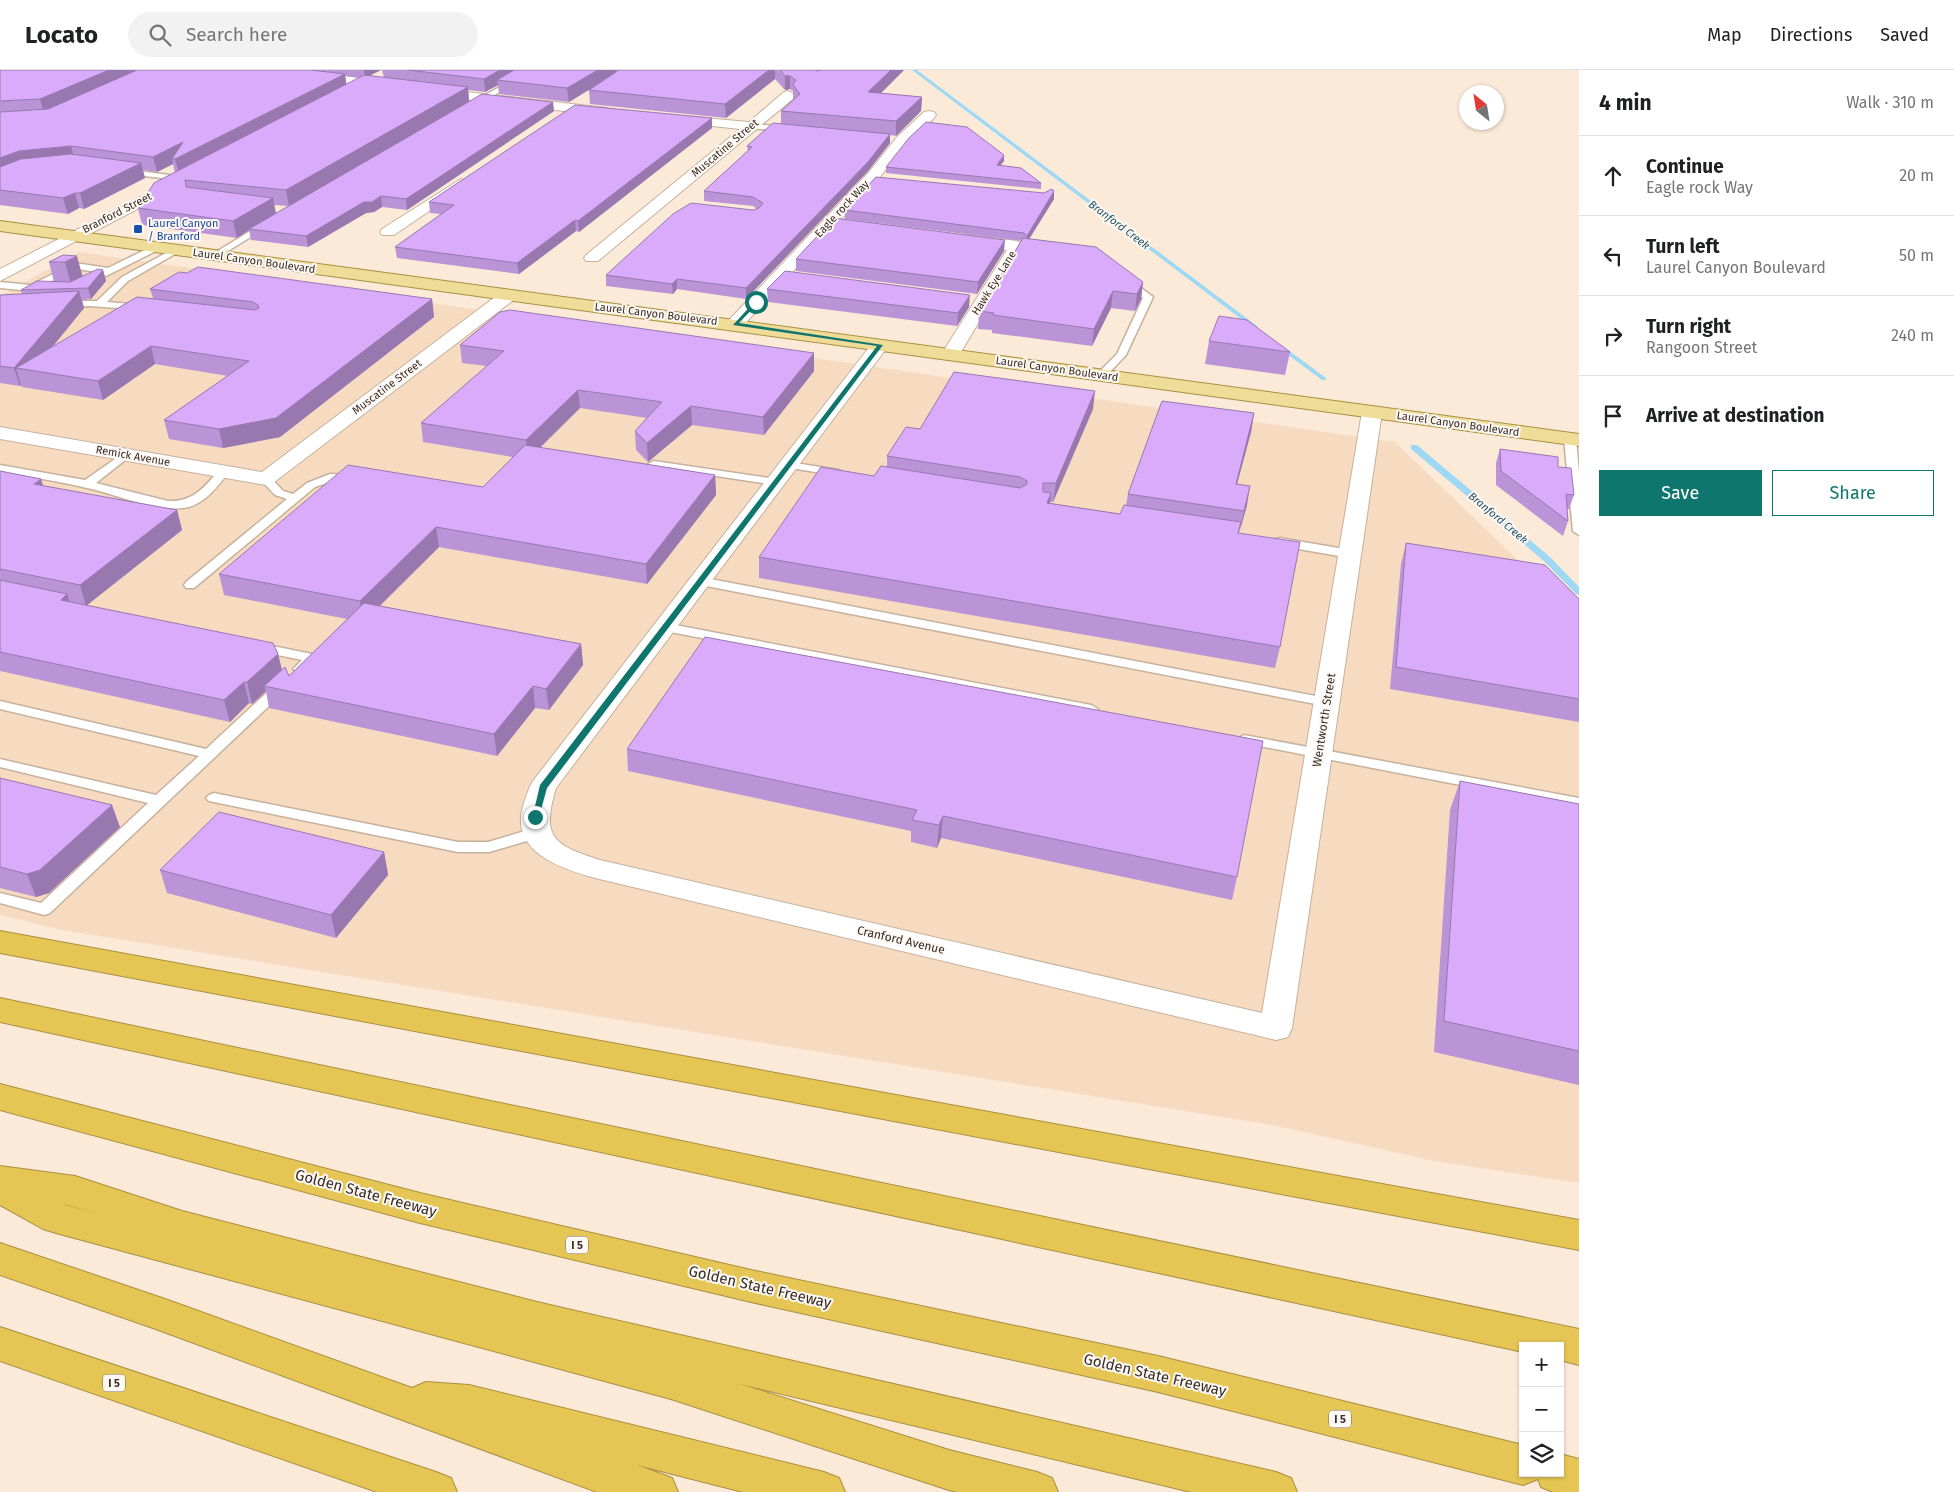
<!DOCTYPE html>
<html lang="en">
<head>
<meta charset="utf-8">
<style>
  :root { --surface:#fff; --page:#f2f2f2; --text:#202124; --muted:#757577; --line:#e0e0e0; --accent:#0f766e }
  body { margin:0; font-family:"Fira Sans",sans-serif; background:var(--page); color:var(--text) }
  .controls { position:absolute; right:15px; bottom:15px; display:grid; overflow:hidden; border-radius:0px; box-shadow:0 1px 4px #0004 }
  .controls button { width:45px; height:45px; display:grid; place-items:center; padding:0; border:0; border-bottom:1px solid var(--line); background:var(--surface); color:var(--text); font:25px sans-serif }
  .compass { position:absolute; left:1459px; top:15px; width:45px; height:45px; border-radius:50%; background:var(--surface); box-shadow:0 1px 4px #0004; rotate:330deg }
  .stop { position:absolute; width:15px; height:15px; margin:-11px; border:4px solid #0f766e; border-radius:50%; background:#fff }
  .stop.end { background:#0f766e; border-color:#fff; box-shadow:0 1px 5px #0008 }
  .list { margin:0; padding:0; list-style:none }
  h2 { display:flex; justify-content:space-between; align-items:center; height:65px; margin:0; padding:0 20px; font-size:21px }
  h2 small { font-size:16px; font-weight:400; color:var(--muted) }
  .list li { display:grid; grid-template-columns:32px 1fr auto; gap:15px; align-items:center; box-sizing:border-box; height:80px; padding:0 20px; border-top:1px solid var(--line) }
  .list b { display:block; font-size:19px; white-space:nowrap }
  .list p { margin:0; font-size:16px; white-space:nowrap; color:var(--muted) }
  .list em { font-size:16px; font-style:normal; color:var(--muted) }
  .actions { display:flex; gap:10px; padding:15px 20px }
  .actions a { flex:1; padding:11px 0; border:1px solid var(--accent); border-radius:0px; text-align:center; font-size:18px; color:var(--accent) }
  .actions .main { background:var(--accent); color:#fff }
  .icon { flex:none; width:28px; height:28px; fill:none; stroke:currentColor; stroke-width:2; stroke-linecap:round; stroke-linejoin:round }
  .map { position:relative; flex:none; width:1579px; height:1422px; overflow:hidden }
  header { display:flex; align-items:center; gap:30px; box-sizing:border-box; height:70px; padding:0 25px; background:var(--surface); border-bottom:1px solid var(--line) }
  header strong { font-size:24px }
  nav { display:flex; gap:28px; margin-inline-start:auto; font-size:18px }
  .search { width:350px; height:45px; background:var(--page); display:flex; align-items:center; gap:12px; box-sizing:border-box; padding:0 18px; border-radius:28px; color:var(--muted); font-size:19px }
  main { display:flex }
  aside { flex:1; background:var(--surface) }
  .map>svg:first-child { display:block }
  .built { fill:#f7dbc0 }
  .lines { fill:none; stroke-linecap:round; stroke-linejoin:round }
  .stream { fill:#9ed8f4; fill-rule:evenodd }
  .lane-casing { stroke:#c6b19c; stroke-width:3 }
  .street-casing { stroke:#c6b19c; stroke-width:2 }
  .secondary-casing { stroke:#c6b19c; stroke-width:2 }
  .primary-casing { stroke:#a89043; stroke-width:2 }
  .highway-casing { stroke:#a89043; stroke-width:2 }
  .lane { fill:#fff; fill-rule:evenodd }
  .street { fill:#fff; fill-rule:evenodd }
  .secondary { fill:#fff; fill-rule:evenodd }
  .primary { fill:#efdc98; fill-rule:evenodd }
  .highway { fill:#e5c553; fill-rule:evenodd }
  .wall { fill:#bb93d7; fill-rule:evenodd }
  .shaded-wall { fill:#9878af }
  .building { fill:#d9abfa; stroke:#9878af }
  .route { fill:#0f766e }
  .transit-dot { fill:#1a4fb4; stroke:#fef9f5; stroke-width:2 }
  .labels { text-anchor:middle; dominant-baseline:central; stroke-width:4; stroke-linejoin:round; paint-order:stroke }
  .far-street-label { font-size:11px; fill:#362d25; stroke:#fef9f5 }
  .far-transit-label { font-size:11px; fill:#164399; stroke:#fef9f5; text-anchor:start }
  .far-water-label { font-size:11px; font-style:italic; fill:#245265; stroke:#fef9f5 }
  .shield { fill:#fef9f5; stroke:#726a63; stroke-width:1 }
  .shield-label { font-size:11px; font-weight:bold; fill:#362d25 }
  .street-label { font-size:12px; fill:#362d25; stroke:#fef9f5 }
  .near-street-label { font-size:15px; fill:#362d25; stroke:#fef9f5 }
</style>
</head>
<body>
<header>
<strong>Locato</strong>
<div class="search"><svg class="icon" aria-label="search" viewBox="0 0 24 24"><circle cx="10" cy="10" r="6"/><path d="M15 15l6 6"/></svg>Search here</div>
<nav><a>Map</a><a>Directions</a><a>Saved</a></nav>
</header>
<main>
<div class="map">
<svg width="1579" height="1422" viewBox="0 0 1579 1422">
  <rect width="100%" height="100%" fill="#fcead9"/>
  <polygon class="built" points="79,182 1395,372 1579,549 1579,1113 1434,1091 1272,1055 56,859 0,845 0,226"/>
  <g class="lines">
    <g class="stream">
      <polygon points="912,0 917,0 1257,256 1257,258 1253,258"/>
      <polygon points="1276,274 1280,274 1326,308 1326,310 1322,310 1276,276"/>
      <polygon points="1411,375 1417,375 1550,487 1579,517 1579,525 1576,524 1544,491 1411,379"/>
    </g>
    <g class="lane-casing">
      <g id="lane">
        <polygon points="516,8 518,11 476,36 469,34"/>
        <polygon points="751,54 789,57 793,59 789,61 748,58 747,56"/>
        <polygon points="124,99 184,107 188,109 184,111 121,103 120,101"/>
        <polygon points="265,152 272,154 218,187 211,185"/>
        <polygon points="157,174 161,177 160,179 90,214 82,212 99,202 76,199 32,221 0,218 0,212 31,215 75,193 108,198"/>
        <polygon points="175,178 182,180 128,211 107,232 143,235 148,238 146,240 89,236 64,237 59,234 64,231 97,231 122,207"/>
        <polygon points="1122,208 1128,208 1153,227 1126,285 1105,307 1101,308 1096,305 1117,284 1143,228 1122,212"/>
        <polygon points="1570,366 1576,369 1579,403 1579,465 1573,461 1564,369"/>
        <path d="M125,382l6,3 -2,2 -33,26 72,18c25,1 36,-13 51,-31l4,-1 6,3c-11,14 -23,30 -40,35 -29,7 -73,-13 -102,-19 -28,-7 -58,-11 -87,-17v-6l85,15z"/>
        <polygon points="654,391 776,409 782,412 776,415 650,396 648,394"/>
        <polygon points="789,392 839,400 845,403 839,406 785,397 783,395"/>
        <polygon points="330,404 352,405 358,408 352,411 332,411 315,417 194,518 186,518 184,515 186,512 287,429 275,425 260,409 262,407 270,407 283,421 293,424 307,413"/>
        <polygon points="1280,468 1350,480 1356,484 1350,488 1276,475 1274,472 1276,469"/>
        <polygon points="700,507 1326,628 1333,632 1326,636 696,514 694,511 696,508"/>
        <polygon points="665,553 1091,635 1098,639 1091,643 660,560 658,557"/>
        <polygon points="258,573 312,584 319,588 305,602 300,603 293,599 302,590 253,580 251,577"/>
        <polygon points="281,613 286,614 288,617 286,620 50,843 44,845 0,833 0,823 41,833 148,733 0,697 0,689 156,725 199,686 0,639 0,631 206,679 276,614"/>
        <polygon points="1244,665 1579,728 1579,738 1239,672 1237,669"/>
        <polygon points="214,723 458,772 488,772 535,758 543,763 541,767 489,782 458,782 209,731 206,728 209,725"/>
      </g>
    </g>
    <g class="street-casing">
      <g id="street">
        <path d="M239,0c23,0 144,4 156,18l-6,4 -39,-7 -105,-11z"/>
        <polygon points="431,18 607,38 614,42 607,46 426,25 425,22"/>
        <polygon points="789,21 795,25 794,28 598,191 586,191 584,188 586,185 740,59 675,52 670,51 668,48 670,45 749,52 784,22"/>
        <polygon points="929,41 934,42 936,45 934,48 907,73 879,108 741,258 729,258 726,254 729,250 869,102 897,67 924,42"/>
        <polygon points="461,109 468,113 466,116 394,165 382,165 380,162 382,159"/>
        <polygon points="967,165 1017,171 1025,176 959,285 957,289 943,289 941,285 1007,180 961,173 959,170"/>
        <polygon points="509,220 515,221 518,225 515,229 273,413 266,415 0,369 0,357 262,402 503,221"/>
        <path d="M880,270l6,1 3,4 -3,4 -330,439c-15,50 -3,57 44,72l662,153 100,-601 3,-4h14l3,4 -90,616 -4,9 -12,3 -681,-162c-35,-10 -85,-26 -72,-72 3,-9 5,-17 10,-25l341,-440z"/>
      </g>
    </g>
    <g class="secondary-casing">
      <polygon id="secondary" points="178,108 183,109 185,112 183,115 0,211 0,199"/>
    </g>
    <g class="primary-casing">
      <polygon id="primary" points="0,151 1579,364 1579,376 0,161"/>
    </g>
    <g class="highway-casing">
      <g id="highway">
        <polygon points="0,861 1579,1150 1579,1180 0,883"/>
        <polygon points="0,928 1579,1259 1579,1295 1560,1290 1560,1276 1523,1276 1523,1282 0,952"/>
        <polygon points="0,1014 420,1123 751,1200 1158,1286 1523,1375 1523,1403 1560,1403 1560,1384 1579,1389 1579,1422 1553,1422 1541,1417 1538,1409 1523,1415 1158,1322 751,1232 420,1153 0,1040"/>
        <path d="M0,1096l75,10 107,35 355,91 739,170 15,6 6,14h-106l-451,-108 209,66 88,22 15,6 6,14h-101l-8,-2 -278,-91 -615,-166 -13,-4 -43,-24zM63,1134l40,11 -38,-10z"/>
        <polygon points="0,1173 165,1229 412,1318 426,1312 469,1315 824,1402 839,1408 845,1422 743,1422 637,1395 672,1408 678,1422 597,1422 153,1258 0,1205"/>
        <polygon points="0,1257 436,1402 451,1408 457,1422 377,1422 0,1291"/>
      </g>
    </g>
    <use href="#lane" class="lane"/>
    <use href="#street" class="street"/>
    <use href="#secondary" class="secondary"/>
    <use href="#primary" class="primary"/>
    <use href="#highway" class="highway"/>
  </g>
  <g class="wall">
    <path d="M0,0h381l-12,6 15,2 -2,-8h522l-23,23 41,4 -1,14 -25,25 -6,-1v8l-22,28 -122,128 -69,-10 -4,5 -67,-8v-11l151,-66 -4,-3 -49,-5v-10l44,-40 -1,-5 34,-22v-13l13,-11 -1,-1v-8l-3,-2 -5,1 -10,-11 -49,39 -136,-14 -1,-14 3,-2 -23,14 -70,-8 -1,-9 -13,7 -17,-2 1,11 85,10 -147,99 -25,-3 -8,5 -8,1 -58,34 -57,-7 -2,-10 -12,8 -95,-13 -4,-17 37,-35 -2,-9 -16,8 -14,-2 2,8 -61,31 -5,-1 -11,6 -68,-9zM345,6l15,2 -14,7zM274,135l14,1 -12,7z"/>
    <polygon points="712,48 712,58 579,162 576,161 519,204 397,188 395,177 441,144 430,143 429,132"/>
    <polygon points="1004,91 1000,95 1041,113 1041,119 886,103 886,97"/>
    <polygon points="1054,129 1029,169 1143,212 1141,229 1135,241 1111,238 1092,276 992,263 992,260 978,259 979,241 1022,171 845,149 845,140"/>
    <polygon points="1004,181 977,224 796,201 796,189"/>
    <polygon points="63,185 82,206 103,200 106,211 91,229 82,230 84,238 52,278 153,228 150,219 432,229 434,247 280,367 223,378 169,369 164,350 228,306 155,294 103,330 22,317 21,315 20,316 0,313 0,225 22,224 21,220 54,212 49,192"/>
    <polygon points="767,219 969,237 957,256 768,232"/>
    <polygon points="1209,271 1290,282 1285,305 1205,294"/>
    <polygon points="460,275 814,301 764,365 692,355 648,392 636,380 635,361 647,348 580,338 540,378 715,405 716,425 647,514 439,477 380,536 581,574 583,595 549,640 535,638 497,686 269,638 266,621 252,634 249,633 230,652 0,601 0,401 43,416 177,440 182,460 87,535 278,584 282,600 289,606 347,549 224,525 219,504 483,417 513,387 423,372 421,353 487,296 462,293"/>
    <polygon points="1093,339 1053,432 1050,432 1050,433 1120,444 1126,435 1128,424 1254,343 1251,362 1237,414 1247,435 1239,463 1280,577 1275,598 759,508 759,487 887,396 887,386 920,359"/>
    <polygon points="1500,379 1558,397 1574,425 1569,439 1567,439 1568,451 1563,466 1496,415 1496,393"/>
    <polygon points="1406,473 1579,529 1579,652 1390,619 1401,494"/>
    <polygon points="627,679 1237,807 1232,830 941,768 937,778 911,772 911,761 628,701"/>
    <polygon points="0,708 120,757 49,823 36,827 0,818"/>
    <polygon points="1460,711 1579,734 1579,1015 1434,982 1450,740"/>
    <polygon points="384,782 388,805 336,868 167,823 160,800"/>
  </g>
  <g class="shaded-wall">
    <polygon points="109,0 144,0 44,43 40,29"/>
    <polygon points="364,0 381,0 365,8"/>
    <polygon points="500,0 525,0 497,10 498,15 485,22 484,9"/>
    <polygon points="598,0 616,0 616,3 569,32 567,18"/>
    <polygon points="769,0 775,0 775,9 726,48 725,34"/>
    <polygon points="891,0 904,0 868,36 868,22"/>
    <polygon points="345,4 347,18 179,104 175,89 172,89 173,94 157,102 153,87 183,72"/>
    <polygon points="785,6 790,6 790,19 785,20"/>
    <polygon points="468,17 469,32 289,136 286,120"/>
    <polygon points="922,27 921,41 896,66 896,51"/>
    <polygon points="553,32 554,41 407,140 406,129"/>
    <polygon points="712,48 712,58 579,162 578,151"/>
    <polygon points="890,64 890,73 868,101 746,229 746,218"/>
    <polygon points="71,76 75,91 0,105 0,88 19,81"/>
    <polygon points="1004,85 1004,91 996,101 997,95"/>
    <polygon points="141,93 145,108 84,139 80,123"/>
    <polygon points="1054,121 1054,129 1026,174 1027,166"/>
    <polygon points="75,123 79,138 68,144 63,128"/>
    <polygon points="381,126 382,137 374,142 366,143 308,177 306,166 364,132"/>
    <polygon points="273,128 276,144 249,159 249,160 237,168 233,151"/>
    <polygon points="575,150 576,161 519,204 517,193"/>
    <polygon points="1005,170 1004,181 977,224 978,212"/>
    <polygon points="77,186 83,208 71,214 65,192"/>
    <polygon points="103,200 106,211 91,229 88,218"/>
    <polygon points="677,209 677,219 673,224 672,214"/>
    <polygon points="1143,212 1141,229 1135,241 1137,224"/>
    <polygon points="79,221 84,238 32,301 16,298 21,315 20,316 14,298"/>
    <polygon points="1113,221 1111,238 1092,276 1094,259"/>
    <polygon points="970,225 969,237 957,256 958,243"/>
    <polygon points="432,229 434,247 280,367 223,378 219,359"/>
    <polygon points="151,276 155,294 103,330 98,311"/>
    <polygon points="814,283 814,301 764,365 763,347"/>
    <polygon points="578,320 580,338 528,389 526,370"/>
    <polygon points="1095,321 1093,339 1053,432 1056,413"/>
    <polygon points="691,336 692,355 648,392 647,373"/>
    <polygon points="1254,343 1251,362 1232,433 1236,414"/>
    <polygon points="715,405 716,425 647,514 646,494"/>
    <polygon points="41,409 47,428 34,414"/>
    <polygon points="1250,416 1247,435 1240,461 1244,441"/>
    <polygon points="1051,423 1049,443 1047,433"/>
    <polygon points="177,440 182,460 86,536 80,515"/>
    <polygon points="436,457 439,477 363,552 360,531"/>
    <polygon points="67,524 74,545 61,530"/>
    <polygon points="581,574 583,595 549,640 546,619"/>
    <polygon points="278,584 283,605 264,616 266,621 252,634 247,612"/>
    <polygon points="244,612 249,633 230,652 224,630"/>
    <polygon points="533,616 535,638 497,686 494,664"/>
    <polygon points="112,735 120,757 49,823 36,827 27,804"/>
    <polygon points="943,746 941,768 937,778 939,755"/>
    <polygon points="384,782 388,805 336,868 331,845"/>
  </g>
  <g class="building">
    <polygon points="0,0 109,0 40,29 0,31"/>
    <polygon points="137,0 310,0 345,4 175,89 172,89 183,72 153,87 71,76 19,81 0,88 0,42 48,39"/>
    <polygon points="408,0 500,0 484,9"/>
    <polygon points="514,0 598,0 567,18 497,10"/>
    <polygon points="619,0 769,0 725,34 589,20"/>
    <polygon points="780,0 816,0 816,1 822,0 891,0 868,22 922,27 896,51 781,41 800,24 793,15 796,10 790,6 785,6"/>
    <polygon points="364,5 468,17 286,120 185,110 186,117 273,128 233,151 138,138 154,113"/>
    <polygon points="482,24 553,32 406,129 381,126 372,132 364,132 306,166 249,159"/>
    <polygon points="575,35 712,48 578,151 575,150 517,193 395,177 454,135 429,132"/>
    <polygon points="926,52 967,57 1004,85 997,95 1021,98 1041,113 886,97 909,68"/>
    <polygon points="773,53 890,64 868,92 746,218 677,209 672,214 606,205 673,144 691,133 753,140 759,138 763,133 753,127 704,121 752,77 747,76"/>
    <polygon points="71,84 141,93 80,123 75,123 63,128 0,120 0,97 21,89"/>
    <polygon points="876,107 1044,123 1052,119 1054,121 1027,166 1024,163 845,140"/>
    <polygon points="834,148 1005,170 978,212 796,189"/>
    <polygon points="1023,168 1096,177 1143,212 1137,224 1113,221 1094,259 993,245 994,243 979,241"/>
    <polygon points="63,185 77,186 65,192 49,192"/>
    <polygon points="198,197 432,229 276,348 219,359 164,350 249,291 151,276 98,311 16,298 137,227 255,240 259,238 258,235 253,232 150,219 179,202 187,203"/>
    <polygon points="98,199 103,200 88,218 21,220 37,211 70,212"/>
    <polygon points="785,201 970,225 958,243 767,219"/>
    <polygon points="79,221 14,298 0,296 0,225"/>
    <polygon points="510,240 814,283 763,347 691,336 647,373 635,361 662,332 578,320 526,370 421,353 504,281 460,275 500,242"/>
    <polygon points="1219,246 1247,250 1290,282 1209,271"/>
    <polygon points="954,302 1095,321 1056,413 1043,413 1043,422 1051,423 1047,433 1120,444 1124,435 1241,452 1238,463 1300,472 1280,577 759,487 821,397 874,406 881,396 1020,418 1027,414 1027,411 1020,407 887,386 906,357 920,359"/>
    <polygon points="1162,331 1254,343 1236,414 1250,416 1244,441 1128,424"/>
    <polygon points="525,375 715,405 646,494 436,457 360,531 219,504 348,395 483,417"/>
    <polygon points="1500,379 1558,387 1558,397 1571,398 1574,425 1566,424 1568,451 1501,401"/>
    <polygon points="0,401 41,409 34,414 177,440 80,515 0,499"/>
    <polygon points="1406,473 1545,495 1579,529 1579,629 1396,597"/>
    <polygon points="0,510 67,524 61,530 273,573 278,584 247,612 244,612 224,630 0,582"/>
    <polygon points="364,533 581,574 546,619 533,616 494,664 264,616 285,597 289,606"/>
    <polygon points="705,567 1263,671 1237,807 943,746 939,755 912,750 917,740 627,679"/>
    <polygon points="0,708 112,735 40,800 27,804 0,797"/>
    <polygon points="1460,711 1579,734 1579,981 1444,951"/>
    <polygon points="219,742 384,782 331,845 160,800"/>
  </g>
  <polygon class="route" points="755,231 759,232 739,253 883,275 547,718 539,747 532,749 540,715 877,276 733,255"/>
  <rect class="transit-dot" x="133" y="154" width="10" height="10" rx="2.5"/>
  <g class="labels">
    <g class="far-street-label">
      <text transform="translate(725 78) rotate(-40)">Muscatine Street</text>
      <text transform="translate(842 139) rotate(-47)">Eagle rock Way</text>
      <text transform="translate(117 143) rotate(-27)">Branford Street</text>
      <text transform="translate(254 191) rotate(8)">Laurel Canyon Boulevard</text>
      <text transform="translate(994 213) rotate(-58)">Hawk Eye Lane</text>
      <text transform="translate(656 244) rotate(7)">Laurel Canyon Boulevard</text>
      <text transform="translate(1057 299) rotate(8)">Laurel Canyon Boulevard</text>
      <text transform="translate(387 317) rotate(-37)">Muscatine Street</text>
      <text transform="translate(1458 354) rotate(8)">Laurel Canyon Boulevard</text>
      <text transform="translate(133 386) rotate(10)">Remick Avenue</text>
    </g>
    <g class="far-transit-label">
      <text x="148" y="153">Laurel Canyon<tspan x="148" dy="13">/ Branford</tspan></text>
    </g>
    <g class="far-water-label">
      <text transform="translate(1119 155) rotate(37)">Branford Creek</text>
      <text transform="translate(1498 448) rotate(40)">Branford Creek</text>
    </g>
    <g class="shield">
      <rect x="566" y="1166.5" width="22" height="17" rx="4"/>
      <rect x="103" y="1304.5" width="22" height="17" rx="4"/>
      <rect x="1329" y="1340.5" width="22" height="17" rx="4"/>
    </g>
    <g class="shield-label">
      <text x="577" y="1175">I 5</text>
      <text x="114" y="1313">I 5</text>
      <text x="1340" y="1349">I 5</text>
    </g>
    <g class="street-label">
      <text transform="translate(1324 650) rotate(-81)">Wentworth Street</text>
      <text transform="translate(901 870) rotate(13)">Cranford Avenue</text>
    </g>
    <g class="near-street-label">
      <text transform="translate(366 1123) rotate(15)">Golden State Freeway</text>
      <text transform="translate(760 1217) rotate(13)">Golden State Freeway</text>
      <text transform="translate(1155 1305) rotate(13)">Golden State Freeway</text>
    </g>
  </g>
</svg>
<div class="controls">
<button>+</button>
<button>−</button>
<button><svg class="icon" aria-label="layers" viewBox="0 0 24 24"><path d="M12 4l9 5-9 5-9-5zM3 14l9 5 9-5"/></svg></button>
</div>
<svg class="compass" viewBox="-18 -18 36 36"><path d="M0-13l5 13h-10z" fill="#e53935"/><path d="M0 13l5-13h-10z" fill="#757577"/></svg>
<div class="stop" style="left:756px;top:232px"></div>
<div class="stop end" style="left:535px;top:747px"></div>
</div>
<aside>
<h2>4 min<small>Walk · 310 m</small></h2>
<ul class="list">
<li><svg class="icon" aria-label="ahead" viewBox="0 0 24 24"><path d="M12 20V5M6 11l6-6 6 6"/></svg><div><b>Continue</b><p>Eagle rock Way</p></div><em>20 m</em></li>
<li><svg class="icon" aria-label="left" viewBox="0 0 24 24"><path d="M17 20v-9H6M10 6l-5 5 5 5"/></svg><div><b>Turn left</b><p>Laurel Canyon Boulevard</p></div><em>50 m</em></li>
<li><svg class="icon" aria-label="right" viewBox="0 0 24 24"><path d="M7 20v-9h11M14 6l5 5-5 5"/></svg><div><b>Turn right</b><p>Rangoon Street</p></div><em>240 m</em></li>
<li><svg class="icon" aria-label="arrive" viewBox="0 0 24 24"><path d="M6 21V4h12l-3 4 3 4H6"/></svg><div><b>Arrive at destination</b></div></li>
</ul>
<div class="actions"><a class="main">Save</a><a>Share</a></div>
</aside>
</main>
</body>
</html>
